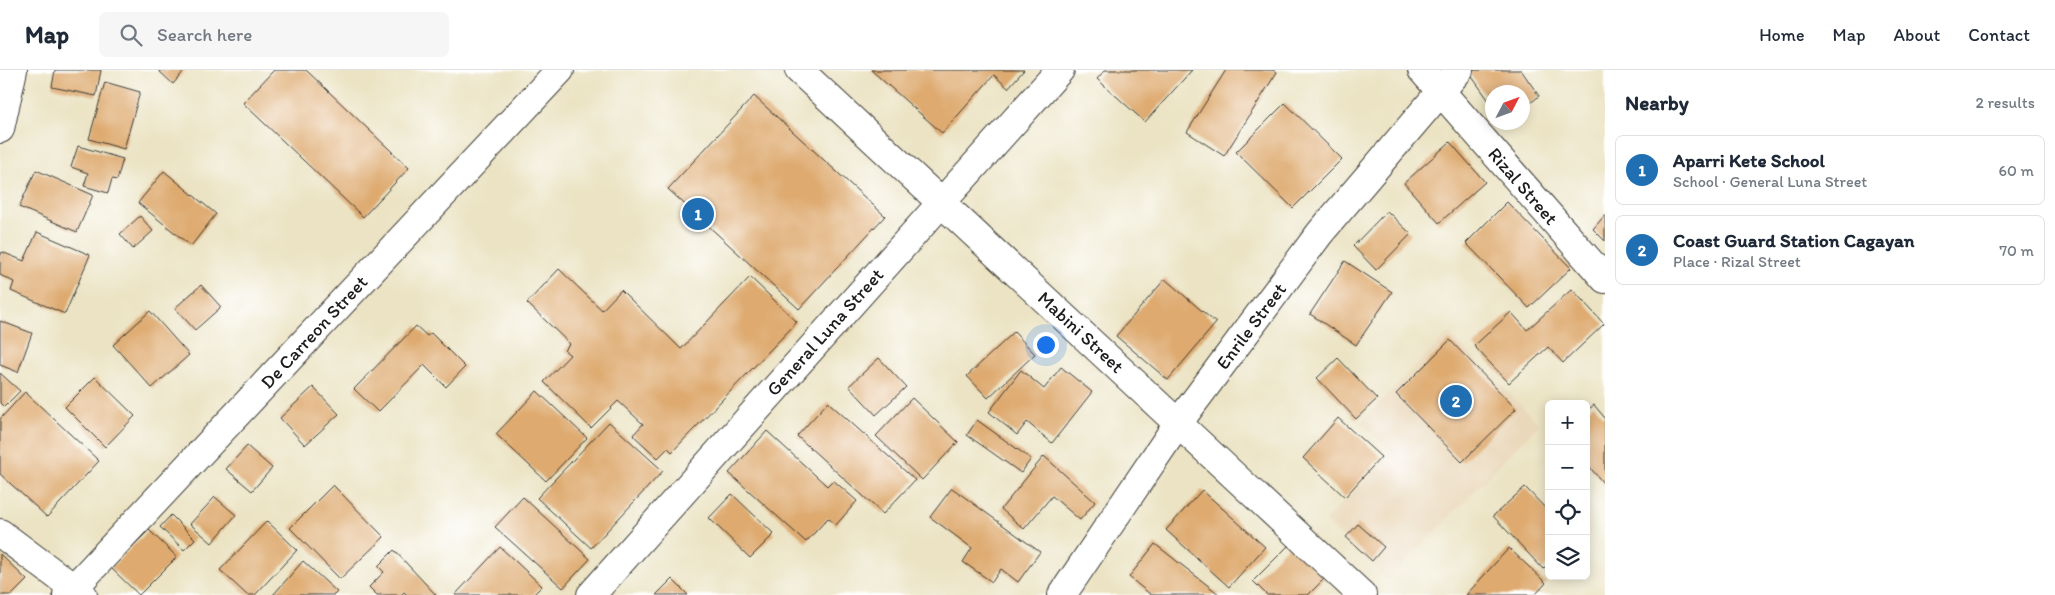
<!DOCTYPE html>
<html lang="en">
<head>
<meta charset="utf-8">
<style>
  :root { --surface:#fff; --page:#f6f6f7; --text:#1f2937; --muted:#747a83; --line:#e0e1e3; --accent:#1f6fb2 }
  body { margin:0; font-family:Itim,sans-serif; background:var(--page); color:var(--text) }
  .controls { position:absolute; right:15px; bottom:15px; display:grid; overflow:hidden; border-radius:8px; box-shadow:0 2px 12px #0003 }
  .controls button { width:45px; height:45px; display:grid; place-items:center; padding:0; border:0; border-bottom:1px solid var(--line); background:var(--surface); color:var(--text); font:25px sans-serif }
  .compass { position:absolute; left:1485px; top:15px; width:45px; height:45px; border-radius:50%; background:var(--surface); box-shadow:0 2px 12px #0003; rotate:49deg }
  .you { position:absolute; left:1045px; top:274px; width:18px; height:18px; margin:-12px; border:4px solid #fff; border-radius:50%; background:#1a73e8; box-shadow:0 0 0 8px #1a73e833 }
  .badge { display:grid; place-items:center; width:32px; height:32px; border-radius:50%; background:var(--accent); color:#fff; font-size:16px; font-weight:700 }
  .pin { position:absolute; translate:-50% -50%; border:2px solid #fff; box-shadow:0 1px 5px #0006 }
  .list { margin:0; padding:0; list-style:none }
  h2 { display:flex; justify-content:space-between; align-items:center; height:65px; margin:0; padding:0 20px; font-size:21px }
  h2 small { font-size:16px; font-weight:400; color:var(--muted) }
  .list li { display:grid; grid-template-columns:32px 1fr auto; gap:15px; align-items:center; box-sizing:border-box; height:70px; margin:0 10px 10px; padding:0 10px; border:1px solid var(--line); border-radius:8px }
  .list b { display:block; font-size:19px; white-space:nowrap }
  .list p { margin:0; font-size:16px; white-space:nowrap; color:var(--muted) }
  .list em { font-size:16px; font-style:normal; color:var(--muted) }
  .icon { flex:none; width:28px; height:28px; fill:none; stroke:currentColor; stroke-width:2; stroke-linecap:round; stroke-linejoin:round }
  .map { position:relative; flex:none; width:1605px; height:525px; overflow:hidden }
  header { display:flex; align-items:center; gap:30px; box-sizing:border-box; height:70px; padding:0 25px; background:var(--surface); border-bottom:1px solid var(--line) }
  header strong { font-size:24px }
  nav { display:flex; gap:28px; margin-inline-start:auto; font-size:18px }
  .search { width:350px; height:45px; background:var(--page); display:flex; align-items:center; gap:12px; box-sizing:border-box; padding:0 18px; border-radius:8px; color:var(--muted); font-size:19px }
  main { display:flex }
  aside { flex:1; background:var(--surface) }
  .map>svg:first-child { display:block }
  .built { fill:#ead8ba }
  .building { fill:#deaa70 }
  .lines { fill:none; stroke-linecap:round; stroke-linejoin:round }
  .minor-casing { stroke:#3b3a35; stroke-width:30 }
  .minor { stroke:#fff; stroke-width:28 }
  .labels { text-anchor:middle; dominant-baseline:central; stroke-width:4; stroke-linejoin:round; paint-order:stroke }
  .street-label { font-size:19px; fill:#1c1c1c; stroke:#fff }
</style>
</head>
<body>
<header>
<strong>Map</strong>
<div class="search"><svg class="icon" aria-label="search" viewBox="0 0 24 24"><circle cx="10" cy="10" r="6"/><path d="M15 15l6 6"/></svg>Search here</div>
<nav><a>Home</a><a>Map</a><a>About</a><a>Contact</a></nav>
</header>
<main>
<div class="map">
<svg width="1605" height="525" viewBox="0 0 1605 525">
  <rect width="100%" height="100%" fill="#fff"/>
  <filter id="ink" filterUnits="userSpaceOnUse"><feTurbulence type="fractalNoise" baseFrequency=".02" numOctaves="2"/><feDisplacementMap in="SourceGraphic" scale="10" xChannelSelector="R" yChannelSelector="G"/><feConvolveMatrix kernelMatrix="1 2 1 2 8 2 1 2 1" color-interpolation-filters="sRGB"/></filter>
  <filter id="wash" filterUnits="userSpaceOnUse"><feTurbulence type="fractalNoise" baseFrequency=".0096" numOctaves="4" result="noise"/><feDisplacementMap in="SourceGraphic" scale="20" xChannelSelector="R" yChannelSelector="G"/><feGaussianBlur stdDeviation="1.12" result="paint"/><feColorMatrix in="noise" values="0 0 0 0 0 0 0 0 0 0 0 0 0 0 0 0 0 1.4 0 .05"/><feComposite in="paint" operator="in"/></filter>
  <g filter="url(#wash)">
    <rect width="100%" height="100%" fill="#ebe3c3"/>
    <polygon class="built" points="1449,263 1539,354 1388,510 1325,451 1392,381 1360,353"/>
    <g id="blocks">
      <g class="building">
        <polygon points="55,0 101,0 96,26 52,17"/>
        <polygon points="158,0 185,0 173,14"/>
        <polygon points="274,0 306,0 409,98 363,147 243,33"/>
        <polygon points="871,0 1024,0 1008,18 994,5 942,63"/>
        <polygon points="1105,0 1192,0 1145,52 1097,9"/>
        <polygon points="1226,0 1273,0 1277,2 1224,86 1187,62"/>
        <polygon points="1475,0 1521,0 1539,26 1522,40 1522,22 1492,22 1492,35 1470,4"/>
        <polygon points="105,12 140,22 124,79 89,69"/>
        <polygon points="754,26 885,146 799,239 668,119"/>
        <polygon points="1285,33 1342,89 1293,138 1236,82"/>
        <polygon points="1450,72 1485,112 1439,153 1404,113"/>
        <polygon points="78,76 123,89 117,110 112,109 108,123 84,116 88,103 71,97"/>
        <polygon points="36,100 93,125 77,162 19,137"/>
        <polygon points="164,101 216,144 191,176 138,133"/>
        <polygon points="1507,132 1571,198 1529,238 1466,173"/>
        <polygon points="1387,141 1411,164 1376,200 1353,176"/>
        <polygon points="1605,145 1605,171 1593,159"/>
        <polygon points="140,146 153,161 133,179 120,164"/>
        <polygon points="37,162 90,185 65,244 11,221 14,212 0,205 0,187 2,182 24,191"/>
        <polygon points="1345,191 1392,222 1356,275 1310,244"/>
        <polygon points="559,199 602,240 621,220 681,279 750,207 797,252 672,382 668,378 658,388 633,365 643,354 618,331 591,358 544,312 570,285 564,280 570,274 527,233"/>
        <polygon points="1165,209 1216,253 1168,310 1116,266"/>
        <polygon points="201,215 221,237 195,260 175,238"/>
        <polygon points="1572,219 1604,254 1563,293 1548,277 1509,313 1474,276 1511,242 1527,260"/>
        <polygon points="150,241 189,285 152,318 113,275"/>
        <polygon points="0,251 32,263 18,302 0,295"/>
        <polygon points="416,256 427,266 431,263 465,297 446,317 424,295 378,342 354,319"/>
        <polygon points="1014,262 1035,284 988,328 967,306"/>
        <polygon points="1450,270 1516,339 1462,392 1396,324"/>
        <polygon points="879,288 906,317 876,345 849,316"/>
        <polygon points="1338,288 1377,329 1356,349 1317,308"/>
        <polygon points="1061,297 1092,322 1052,373 1027,352 1017,365 989,342 1021,300 1044,319"/>
        <polygon points="0,303 20,321 4,337 0,333"/>
        <polygon points="95,307 135,346 105,377 65,337"/>
        <polygon points="313,317 339,344 305,375 280,348"/>
        <polygon points="537,321 587,368 546,411 496,364"/>
        <polygon points="25,322 99,391 47,447 0,404 0,349"/>
        <polygon points="912,328 958,372 922,410 876,366"/>
        <polygon points="828,332 915,410 883,444 797,366"/>
        <polygon points="1594,335 1605,348 1605,415 1586,393 1586,341"/>
        <polygon points="1338,348 1381,387 1345,427 1303,388"/>
        <polygon points="977,350 1031,389 1021,403 967,365"/>
        <polygon points="609,352 663,401 591,478 537,428"/>
        <polygon points="767,361 827,416 833,410 857,431 836,455 828,448 806,472 729,403"/>
        <polygon points="247,376 272,398 252,421 226,399"/>
        <polygon points="1044,386 1095,432 1080,450 1052,426 1024,459 1001,439"/>
        <polygon points="333,415 384,467 340,509 290,458"/>
        <polygon points="1525,417 1549,442 1549,493 1543,499 1493,446"/>
        <polygon points="952,418 1040,482 1018,512 1001,499 992,512 963,492 972,478 930,447"/>
        <polygon points="1202,420 1265,477 1229,517 1166,460"/>
        <polygon points="732,424 774,464 750,488 709,448"/>
        <polygon points="215,427 236,445 212,473 190,454"/>
        <polygon points="523,427 590,489 563,518 495,457"/>
        <polygon points="171,445 195,469 184,480 160,457"/>
        <polygon points="267,451 297,480 255,525 247,525 220,500"/>
        <polygon points="1358,454 1384,477 1372,491 1346,467"/>
        <polygon points="149,460 177,487 139,525 111,498"/>
        <polygon points="1155,474 1220,525 1151,525 1129,507"/>
        <polygon points="1290,474 1324,509 1308,525 1267,525 1253,511"/>
        <polygon points="500,477 542,516 533,525 455,525"/>
        <polygon points="1509,478 1546,513 1535,525 1466,525"/>
        <polygon points="394,480 436,525 407,525 404,522 401,525 377,525 369,517 384,502 378,496"/>
        <polygon points="0,484 27,510 12,525 0,525"/>
        <polygon points="303,491 337,522 334,525 273,525"/>
        <polygon points="672,509 688,525 656,525"/>
      </g>
    </g>
  </g>
  <g filter="url(#ink)">
    <use href="#blocks" fill-opacity="0" stroke="#3b3a35" stroke-width="1"/>
    <g class="lines">
      <g class="minor-casing">
        <g id="minor">
          <polyline points="799,0 1362,525"/>
          <polyline points="1422,0 1605,209"/>
          <polyline points="0,59 13,0"/>
          <polyline points="0,463 83,525"/>
          <polyline points="67,525 560,0"/>
          <polyline points="591,525 1060,0"/>
          <polyline points="1062,525 1179,352 1320,163 1459,0"/>
        </g>
      </g>
      <use href="#minor" class="minor"/>
    </g>
  </g>
  <g class="labels">
    <g class="street-label">
      <text transform="translate(1523 116) rotate(49)">Rizal Street</text>
      <text transform="translate(1251 256) rotate(-53)">Enrile Street</text>
      <text transform="translate(314 262) rotate(-47)">De Carreon Street</text>
      <text transform="translate(825 262) rotate(-48)">General Luna Street</text>
      <text transform="translate(1081 262) rotate(43)">Mabini Street</text>
    </g>
  </g>
</svg>
<div class="controls">
<button>+</button>
<button>−</button>
<button><svg class="icon" aria-label="locate" viewBox="0 0 24 24"><circle cx="12" cy="12" r="6"/><path d="M12 2v4M12 18v4M2 12h4M18 12h4"/></svg></button>
<button><svg class="icon" aria-label="layers" viewBox="0 0 24 24"><path d="M12 4l9 5-9 5-9-5zM3 14l9 5 9-5"/></svg></button>
</div>
<svg class="compass" viewBox="-18 -18 36 36"><path d="M0-13l5 13h-10z" fill="#e53935"/><path d="M0 13l5-13h-10z" fill="#747a83"/></svg>
<div class="you"></div>
<div class="pin badge" style="left:698px;top:144px">1</div>
<div class="pin badge" style="left:1456px;top:331px">2</div>
</div>
<aside>
<h2>Nearby<small>2 results</small></h2>
<ul class="list">
<li><span class="badge">1</span><div><b>Aparri Kete School</b><p>School · General Luna Street</p></div><em>60 m</em></li>
<li><span class="badge">2</span><div><b>Coast Guard Station Cagayan</b><p>Place · Rizal Street</p></div><em>70 m</em></li>
</ul>
</aside>
</main>
</body>
</html>
